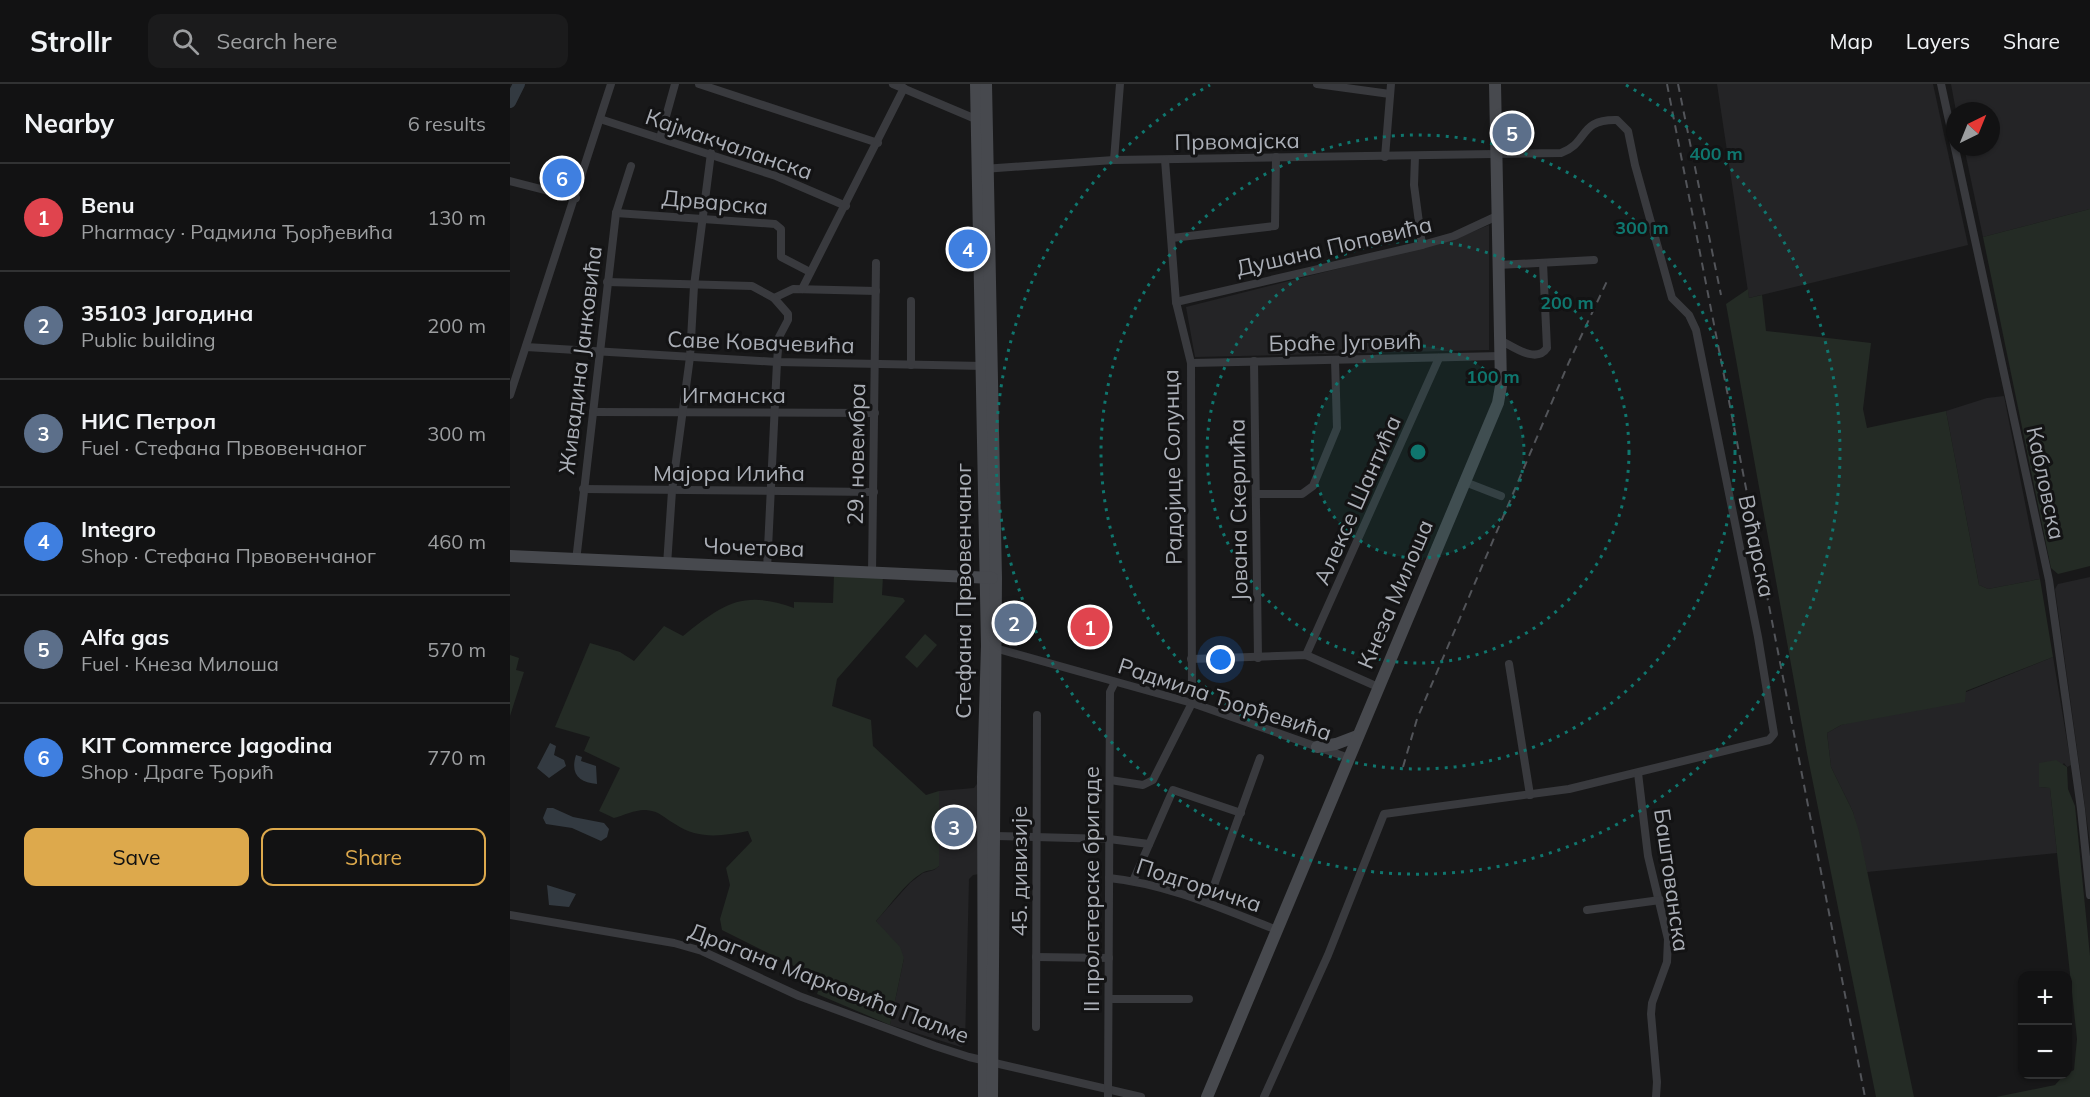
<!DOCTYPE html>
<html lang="en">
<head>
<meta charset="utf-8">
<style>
  :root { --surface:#121213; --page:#1b1b1c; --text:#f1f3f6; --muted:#9c9ea0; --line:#313233; --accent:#dda94c }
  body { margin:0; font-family:Mulish,sans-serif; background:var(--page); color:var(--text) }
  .controls { position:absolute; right:18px; bottom:18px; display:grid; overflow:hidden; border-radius:12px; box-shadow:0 2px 4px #0004 }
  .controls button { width:54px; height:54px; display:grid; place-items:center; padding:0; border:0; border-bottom:2px solid var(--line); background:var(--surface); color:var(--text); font:30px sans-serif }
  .compass { position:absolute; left:1436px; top:18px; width:54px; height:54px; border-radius:50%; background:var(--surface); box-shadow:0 2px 4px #0004; rotate:43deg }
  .you { position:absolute; left:711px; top:576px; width:21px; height:21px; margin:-15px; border:4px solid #fff; border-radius:50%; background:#1a73e8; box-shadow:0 0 0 9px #1a73e833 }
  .badge { display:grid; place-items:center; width:39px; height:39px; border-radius:50%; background:var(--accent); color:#fff; font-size:20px; font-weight:700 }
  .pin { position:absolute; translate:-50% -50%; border:3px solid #fff; box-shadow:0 2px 6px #0006 }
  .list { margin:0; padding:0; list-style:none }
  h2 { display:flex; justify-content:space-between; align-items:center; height:78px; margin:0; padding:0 24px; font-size:26px }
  h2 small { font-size:20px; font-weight:400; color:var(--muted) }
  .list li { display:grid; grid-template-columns:39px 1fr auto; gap:18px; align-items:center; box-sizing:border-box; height:108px; padding:0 24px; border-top:2px solid var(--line) }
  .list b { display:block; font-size:22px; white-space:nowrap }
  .list p { margin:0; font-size:20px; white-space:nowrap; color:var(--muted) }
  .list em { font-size:20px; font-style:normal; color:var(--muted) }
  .actions { display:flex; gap:12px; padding:18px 24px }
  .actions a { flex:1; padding:14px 0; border:2px solid var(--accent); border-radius:12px; text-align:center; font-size:21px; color:var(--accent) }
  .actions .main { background:var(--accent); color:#111 }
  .icon { flex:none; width:33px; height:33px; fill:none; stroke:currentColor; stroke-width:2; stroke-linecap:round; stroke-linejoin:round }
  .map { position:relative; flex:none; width:1580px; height:1013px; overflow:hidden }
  header { display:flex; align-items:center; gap:36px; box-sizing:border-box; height:84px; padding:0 30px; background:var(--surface); border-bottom:2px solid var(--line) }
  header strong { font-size:28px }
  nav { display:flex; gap:33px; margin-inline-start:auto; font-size:21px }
  .search { width:420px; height:54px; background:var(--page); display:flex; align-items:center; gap:15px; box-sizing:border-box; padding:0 21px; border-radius:12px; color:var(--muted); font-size:22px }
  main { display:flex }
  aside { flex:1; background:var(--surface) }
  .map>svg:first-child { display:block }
  .built { fill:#242426 }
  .green { fill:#242b25 }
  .water { fill:#333a41 }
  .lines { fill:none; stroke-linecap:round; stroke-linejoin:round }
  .river { stroke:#333a41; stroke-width:12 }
  .street { stroke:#393a3e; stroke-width:8 }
  .secondary { stroke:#47494e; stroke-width:12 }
  .rail { stroke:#525459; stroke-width:2; stroke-dasharray:8 6; stroke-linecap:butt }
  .ring { fill:none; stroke:#0f766e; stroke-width:3; stroke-dasharray:3 6 }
  .labels { text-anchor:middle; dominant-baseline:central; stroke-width:6; stroke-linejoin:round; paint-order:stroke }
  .street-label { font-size:22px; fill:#abafb7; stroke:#131314 }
  .centre { fill:#0f766e; stroke:#131314; stroke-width:3 }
  .ring-label { font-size:18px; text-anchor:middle; font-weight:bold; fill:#0f766e; stroke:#131314; stroke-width:6; stroke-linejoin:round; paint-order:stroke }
</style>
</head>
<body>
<header>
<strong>Strollr</strong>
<div class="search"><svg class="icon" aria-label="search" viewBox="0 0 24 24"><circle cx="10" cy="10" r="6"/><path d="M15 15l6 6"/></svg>Search here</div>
<nav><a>Map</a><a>Layers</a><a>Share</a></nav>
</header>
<main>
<aside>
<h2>Nearby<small>6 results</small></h2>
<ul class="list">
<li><span class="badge" style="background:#e0444e">1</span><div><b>Benu</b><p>Pharmacy · Радмила Ђорђевића</p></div><em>130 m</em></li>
<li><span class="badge" style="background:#5c6f8a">2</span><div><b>35103 Јагодина</b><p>Public building</p></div><em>200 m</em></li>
<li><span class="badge" style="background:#5c6f8a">3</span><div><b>НИС Петрол</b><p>Fuel · Стефана Првовенчаног</p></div><em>300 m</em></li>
<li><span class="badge" style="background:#3f7fe0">4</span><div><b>Integro</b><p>Shop · Стефана Првовенчаног</p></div><em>460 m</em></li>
<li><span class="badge" style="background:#5c6f8a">5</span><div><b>Alfa gas</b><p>Fuel · Кнеза Милоша</p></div><em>570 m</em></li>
<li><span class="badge" style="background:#3f7fe0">6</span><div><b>KIT Commerce Jagodina</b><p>Shop · Драге Ђорић</p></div><em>770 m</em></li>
</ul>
<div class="actions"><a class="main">Save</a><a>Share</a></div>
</aside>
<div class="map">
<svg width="1580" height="1013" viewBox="0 0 1580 1013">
  <rect width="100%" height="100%" fill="#181819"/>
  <g class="built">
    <polygon points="1207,0 1423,0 1458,161 1239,214"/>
    <polygon points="1441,0 1580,0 1580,125 1473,153 1454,63 1481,63 1481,27 1446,27"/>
    <polygon points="979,141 979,266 685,273 676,223 942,156"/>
    <polygon points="1494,312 1530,495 1478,505 1469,501 1436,327 1477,314"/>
    <polygon points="1580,493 1580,759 1545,505 1548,500"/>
    <polygon points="1543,573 1561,681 1557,683 1554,679 1530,703 1540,704 1547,769 1357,788 1343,728 1321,683 1317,649 1331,641 1456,608"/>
    <polygon points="471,694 469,790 463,791 459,795 455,961 451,963 380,941 394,874 366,837 400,799 413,789 424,786 429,782 429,707 464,704"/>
  </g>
  <g class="green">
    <polygon points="1580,125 1580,482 1548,490 1541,484 1473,153"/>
    <polygon points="1238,205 1239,214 1252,211 1256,247 1361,259 1353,325 1357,344 1436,327 1469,501 1478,505 1530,495 1543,573 1456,607 1455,618 1331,641 1317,649 1321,683 1343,728 1349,748 1404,1013 1366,1013 1297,669 1216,220"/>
    <path d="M324,491l49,1 -1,19 21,3 2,3 -68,78 -5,27 39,14 2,26 53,49 13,-4v75c-6,6 -10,3 -17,7 -18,11 -32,33 -46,48l24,26 4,11 -14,67 -73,-31 5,-14 -100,-50 -2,-11 10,-34 -4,-17 26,-27 -4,-10c-26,5 -49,9 -73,-7 -11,-6 -15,-13 -29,-14 -9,-1 -22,5 -32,8l-15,-7 21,-43 -36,-17 6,-14 -35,-10 35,-84 30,9 14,9 30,-35 19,10c39,-31 59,-47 111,-28v-6l39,1z"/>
    <polygon points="415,550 427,561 407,584 395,573"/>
    <polygon points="0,571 9,574 6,586 14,588 0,632"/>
    <polygon points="1546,676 1557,683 1558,705 1565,722 1580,872 1580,1013 1486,1013 1545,1001 1554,991 1564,986 1567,955 1540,704 1529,703 1529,679"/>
  </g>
  <g class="water">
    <polygon points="40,659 46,662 44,671 54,676 56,682 39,694 27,684"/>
    <path d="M66,671l6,2 -1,4 15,5 1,18c-18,-1 -27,-10 -21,-29z"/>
    <polygon points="37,724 43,724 63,733 94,739 99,745 97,753 91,757 62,744 36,740 33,734"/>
    <polygon points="37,801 66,810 59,823 39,821"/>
  </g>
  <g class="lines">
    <polyline class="river" points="0,18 9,0"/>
    <g class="street">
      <polyline points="189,0 368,59"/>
      <polyline points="383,0 468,36"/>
      <polyline points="807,0 880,10"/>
      <polyline points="1431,0 1539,496 1571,725 1580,811"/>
      <polyline points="90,35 266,92 336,122"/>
      <polyline points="150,54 165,0"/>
      <polyline points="905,72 904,101 912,161"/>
      <polyline points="875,73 881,0"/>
      <polyline points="604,76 610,0"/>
      <path d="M473,85l131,-9 447,-7c28,-10 17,-34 56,-33l11,11 7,34 37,133 17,17 7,15 62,307 16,97 -5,6 -8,2 -192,47 -185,25 -56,141 -64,142"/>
      <polyline points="0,97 66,114"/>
      <polyline points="106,129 265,140 271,145 271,173 300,188"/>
      <polyline points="662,154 765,142 766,73"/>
      <polyline points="988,181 1084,176"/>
      <polyline points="97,198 242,202 264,214 283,205 366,207"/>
      <polyline points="292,205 394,4"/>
      <polyline points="666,218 912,161 944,152 987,132"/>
      <path d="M990,256c14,7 36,24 47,8l-4,-85"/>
      <polyline points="16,263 267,278 474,282"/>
      <polyline points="744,277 748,574"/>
      <polyline points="681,279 991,272"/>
      <polyline points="401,281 401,217"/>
      <polyline points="0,311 101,0"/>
      <polyline points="83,328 365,329"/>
      <polyline points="955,398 991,412"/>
      <polyline points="73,405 364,408"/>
      <polyline points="746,410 792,410 803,402 827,344 825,276"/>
      <polyline points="66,477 106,129 121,82"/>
      <polyline points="157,481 162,407 180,273 184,202 201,69"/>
      <polyline points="257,485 267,278 269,253 278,236 278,230 264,214"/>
      <polyline points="362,489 366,179"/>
      <polyline points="481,563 682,619 839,674"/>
      <polyline points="796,571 929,274"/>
      <polyline points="681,575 796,571 868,603"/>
      <polyline points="999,580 1020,711"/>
      <polyline points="1128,689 1138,772 1158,855 1157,878 1142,919 1141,930 1147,998 1146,1013"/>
      <polyline points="600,696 633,701 643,696 682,619 681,279 666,218 655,76"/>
      <polyline points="485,752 599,755 639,760"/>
      <path d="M599,794c59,6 114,31 168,52"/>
      <polyline points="623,797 663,706 731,729"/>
      <polyline points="698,818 750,674"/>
      <polyline points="1077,826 1150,816"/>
      <polyline points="0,831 164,859 192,867 289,912 425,962 459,973 631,1013"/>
      <polyline points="526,873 599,874"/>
      <polyline points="599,915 679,915"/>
      <polyline points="526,943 527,631"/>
      <polyline points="598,1013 600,608 605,598"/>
    </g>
    <g class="secondary">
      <polyline points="466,0 477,562 473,693 474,1013"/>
      <polyline points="476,0 486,494 482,1013"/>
      <polyline points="0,472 482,494"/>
      <polyline points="807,663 826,660 847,652"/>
      <polyline points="697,1013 988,319 991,302 985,0"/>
    </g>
    <g class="rail">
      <polyline points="1157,0 1355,1013"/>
      <polyline points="1168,0 1211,211"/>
      <polyline points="893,683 907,635 1059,278 1098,195"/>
    </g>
  </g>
  <circle cx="908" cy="368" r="106" fill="#0f766e" fill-opacity=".12"/>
  <g class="ring">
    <circle cx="908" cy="368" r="106"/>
    <circle cx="908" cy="368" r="211"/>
    <circle cx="908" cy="368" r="317"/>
    <path d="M1116 1A422 422 0 1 1 700 1"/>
  </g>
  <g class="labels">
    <g class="street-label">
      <text transform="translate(727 57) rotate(-1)">Првомајска</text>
      <text transform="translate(219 60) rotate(19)">Кајмакчаланска</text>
      <text transform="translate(205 118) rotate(5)">Дрварска</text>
      <text transform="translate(824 162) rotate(-13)">Душана Поповића</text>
      <text transform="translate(251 258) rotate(2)">Саве Ковачевића</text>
      <text transform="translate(835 258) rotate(-1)">Браће Југовић</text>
      <text transform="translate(70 276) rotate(-83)">Живадина Јанковића</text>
      <text x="224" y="311">Игманска</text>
      <text transform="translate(346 370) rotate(-89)">29. новембра</text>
      <text transform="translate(662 383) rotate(-91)">Радојице Солунца</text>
      <text x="219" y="389">Мајора Илића</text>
      <text transform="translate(1536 399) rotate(78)">Кабловска</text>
      <text transform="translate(847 416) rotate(-66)">Алексе Шантића</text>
      <text transform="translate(728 426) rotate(-91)">Јована Скерлића</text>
      <text transform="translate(1247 462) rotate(78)">Воћарска</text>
      <text transform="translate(244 463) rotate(2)">Чочетова</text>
      <text transform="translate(453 507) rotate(-90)">Стефана Првовенчаног</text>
      <text transform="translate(885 510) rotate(-67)">Кнеза Милоша</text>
      <text transform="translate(715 615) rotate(18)">Радмила Ђорђевића</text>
      <text transform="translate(509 787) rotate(-90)">45. дивизије</text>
      <text transform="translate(1162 796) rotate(82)">Баштованска</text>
      <text transform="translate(689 801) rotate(18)">Подгоричка</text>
      <text transform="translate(581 805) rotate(-90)">II пролетерске бригаде</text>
      <text transform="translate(319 899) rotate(21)">Драгана Марковића Палме</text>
    </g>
  </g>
  <circle cx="908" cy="368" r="9" class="centre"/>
  <g class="ring-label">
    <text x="1206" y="76">400 m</text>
    <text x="1132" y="150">300 m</text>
    <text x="1057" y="225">200 m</text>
    <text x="983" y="299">100 m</text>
  </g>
</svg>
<div class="controls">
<button>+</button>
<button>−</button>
</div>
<svg class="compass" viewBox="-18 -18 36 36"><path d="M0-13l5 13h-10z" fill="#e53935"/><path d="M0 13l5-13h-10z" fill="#9c9ea0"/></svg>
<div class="you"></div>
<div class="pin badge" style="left:580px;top:543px;background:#e0444e">1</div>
<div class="pin badge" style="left:504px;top:539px;background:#5c6f8a">2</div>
<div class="pin badge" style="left:444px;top:743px;background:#5c6f8a">3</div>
<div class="pin badge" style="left:458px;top:165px;background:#3f7fe0">4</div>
<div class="pin badge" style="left:1002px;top:49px;background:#5c6f8a">5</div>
<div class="pin badge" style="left:52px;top:94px;background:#3f7fe0">6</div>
</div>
</main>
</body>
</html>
